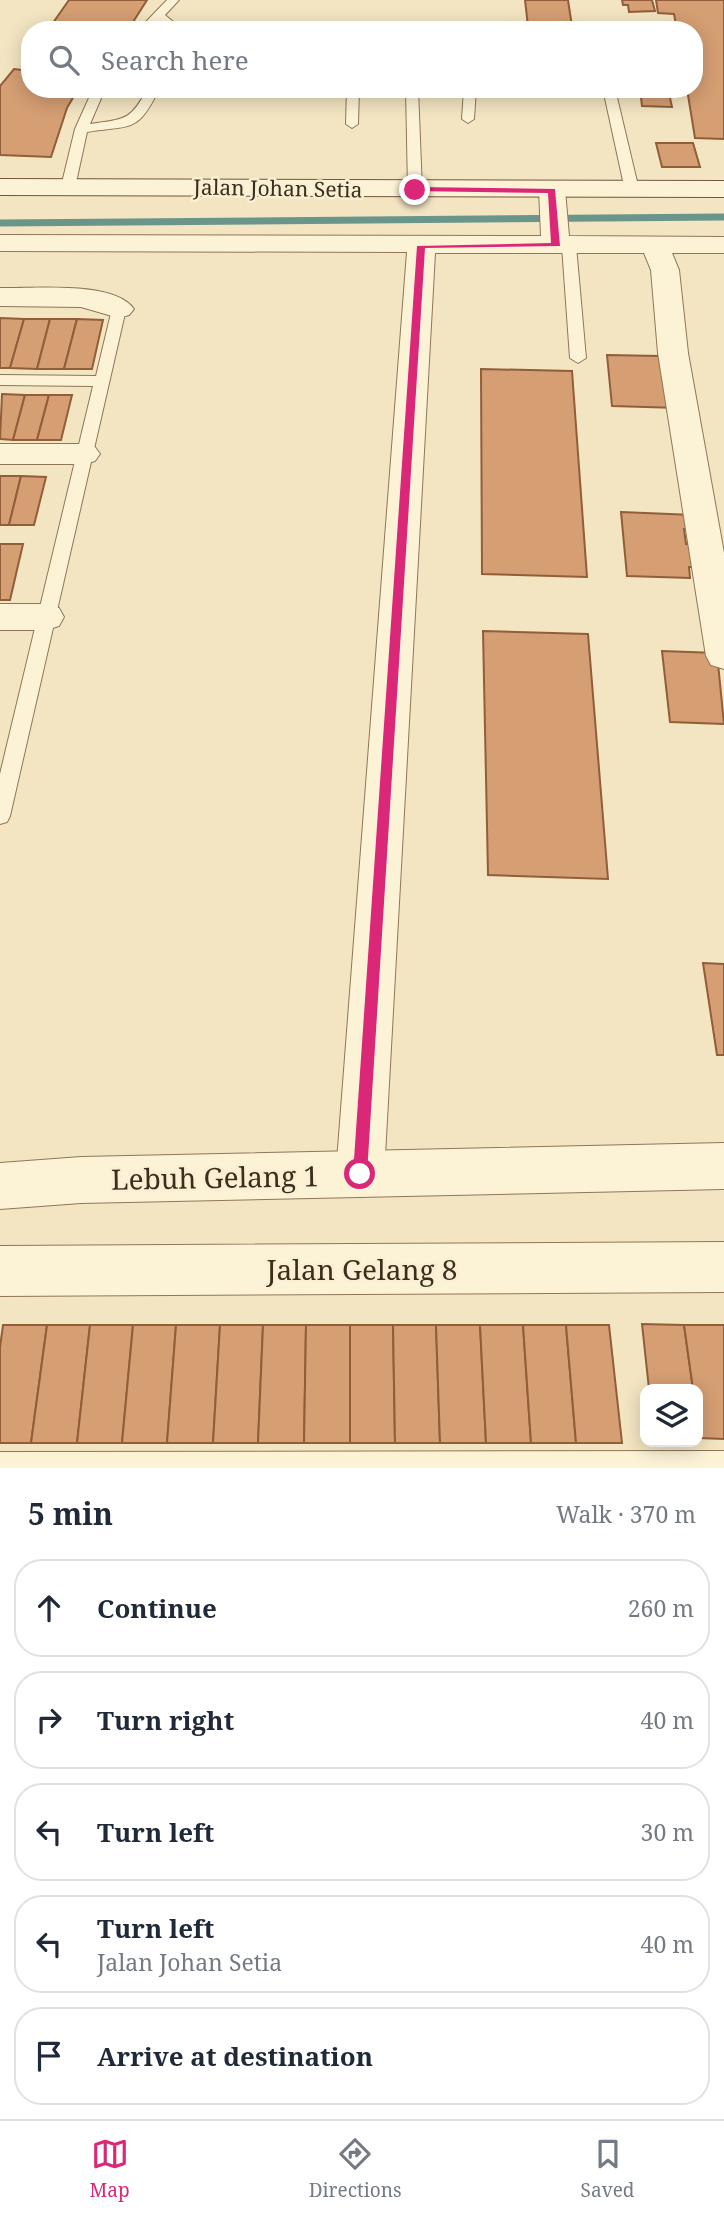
<!DOCTYPE html>
<html lang="en">
<head>
<meta charset="utf-8">
<style>
  :root { --surface:#fff; --page:#f6f6f7; --text:#1f2937; --muted:#747a83; --line:#e0e1e3; --accent:#db2777 }
  body { margin:0; font-family:"Noto Serif",serif; background:var(--page); color:var(--text) }
  .controls { position:absolute; right:21px; bottom:21px; display:grid; overflow:hidden; border-radius:14px; box-shadow:0 4px 18px #0003 }
  .controls button { width:63px; height:63px; display:grid; place-items:center; padding:0; border:0; border-bottom:2px solid var(--line); background:var(--surface); color:var(--text); font:35px sans-serif }
  .stop { position:absolute; width:21px; height:21px; margin:-16px; border:5px solid #db2777; border-radius:50%; background:#fff }
  .stop.end { background:#db2777; border-color:#fff; box-shadow:0 2px 7px #0008 }
  .list { margin:0; padding:0; list-style:none }
  h2 { display:flex; justify-content:space-between; align-items:center; height:91px; margin:0; padding:0 28px; font-size:30px }
  h2 small { font-size:23px; font-weight:400; color:var(--muted) }
  .list li { display:grid; grid-template-columns:46px 1fr auto; gap:21px; align-items:center; box-sizing:border-box; height:98px; margin:0 14px 14px; padding:0 14px; border:2px solid var(--line); border-radius:28px }
  .list b { display:block; font-size:26px; white-space:nowrap }
  .list p { margin:0; font-size:23px; white-space:nowrap; color:var(--muted) }
  .list em { font-size:23px; font-style:normal; color:var(--muted) }
  .icon { flex:none; width:38px; height:38px; fill:none; stroke:currentColor; stroke-width:2; stroke-linecap:round; stroke-linejoin:round }
  .map { position:relative; flex:none; width:724px; height:1468px; overflow:hidden }
  .search { position:absolute; background:var(--surface); box-shadow:0 4px 18px #0003; left:21px; right:21px; top:21px; height:77px; display:flex; align-items:center; gap:18px; box-sizing:border-box; padding:0 24px; border-radius:28px; color:var(--muted); font-size:26px }
  .sheet { height:651px; background:var(--surface) }
  nav { display:flex; justify-content:space-around; align-items:center; box-sizing:border-box; height:98px; border-top:2px solid var(--line); background:var(--surface); font-size:19px; color:var(--muted) }
  nav a { display:grid; justify-items:center; gap:4px }
  nav .on { color:var(--accent) }
  .map>svg:first-child { display:block }
  .lines { fill:none; stroke-linecap:round; stroke-linejoin:round }
  .stream { stroke:#6a958b; stroke-width:7 }
  .building { fill:#d59e73; stroke:#915e39; stroke-width:2 }
  .service-casing { stroke:#8f7657; stroke-width:2 }
  .minor-casing { stroke:#8f7657; stroke-width:2 }
  .tertiary-casing { stroke:#8f7657; stroke-width:2 }
  .secondary-casing { stroke:#71563a; stroke-width:2 }
  .service { fill:#fcf2d6; fill-rule:evenodd }
  .minor { fill:#fcf2d6; fill-rule:evenodd }
  .tertiary { fill:#fcf2d6; fill-rule:evenodd }
  .secondary { fill:#fcf2d6; fill-rule:evenodd }
  .route { fill:#db2777 }
  .labels { text-anchor:middle; dominant-baseline:central; stroke-width:5; stroke-linejoin:round; paint-order:stroke }
  .far-street-label { font-size:21px; fill:#3d2d1c; stroke:#f9efd2 }
  .near-street-label { font-size:28px; fill:#3d2d1c; stroke:#f9efd2 }
</style>
</head>
<body>
<div class="map">
<svg width="724" height="1468" viewBox="0 0 724 1468">
  <rect width="100%" height="100%" fill="#f3e5c2"/>
  <g class="lines">
    <polyline class="stream" points="0,223 724,217"/>
  </g>
  <g class="building">
    <polygon points="69,0 147,0 128,30 48,30"/>
    <polygon points="525,0 568,0 572,26 528,26"/>
    <polygon points="622,0 652,0 655,11 629,12 628,5 623,5"/>
    <polygon points="656,0 724,0 724,139 695,138 687,89 694,89 694,30 677,30 674,14 658,13"/>
    <polygon points="14,69 30,71 30,89 78,89 67,108 51,157 0,155 0,86"/>
    <polygon points="640,89 668,89 672,107 642,106"/>
    <polygon points="656,143 693,143 700,167 662,167"/>
    <polygon points="0,318 24,319 10,368 0,368"/>
    <polygon points="24,319 50,319 37,369 10,368"/>
    <polygon points="50,319 77,319 64,369 37,369"/>
    <polygon points="77,319 103,320 92,369 64,369"/>
    <polygon points="607,355 660,356 678,408 612,406"/>
    <polygon points="481,369 572,371 587,577 482,574"/>
    <polygon points="2,394 25,395 13,440 0,439"/>
    <polygon points="25,395 49,395 37,440 13,440"/>
    <polygon points="49,395 72,395 61,440 37,440"/>
    <polygon points="0,476 21,476 9,525 0,525"/>
    <polygon points="21,476 46,477 34,525 9,525"/>
    <polygon points="621,512 693,515 695,530 684,529 686,544 699,544 702,567 689,567 690,578 627,576"/>
    <polygon points="0,544 23,544 10,600 0,600"/>
    <polygon points="483,631 588,634 608,879 488,875"/>
    <polygon points="662,651 717,653 724,724 670,722"/>
    <polygon points="703,963 724,964 724,1055 717,1055"/>
    <polygon points="642,1324 684,1325 693,1389 649,1389"/>
    <polygon points="3,1325 47,1325 31,1443 0,1443 0,1347"/>
    <polygon points="47,1325 90,1325 77,1443 31,1443"/>
    <polygon points="90,1325 133,1325 122,1443 77,1443"/>
    <polygon points="133,1325 176,1325 167,1443 122,1443"/>
    <polygon points="176,1325 220,1325 213,1443 167,1443"/>
    <polygon points="220,1325 263,1325 258,1443 213,1443"/>
    <polygon points="263,1325 306,1325 304,1443 258,1443"/>
    <polygon points="306,1325 350,1325 350,1443 304,1443"/>
    <polygon points="350,1325 393,1325 395,1443 350,1443"/>
    <polygon points="393,1325 436,1325 440,1443 395,1443"/>
    <polygon points="436,1325 480,1325 486,1443 440,1443"/>
    <polygon points="480,1325 523,1325 531,1443 486,1443"/>
    <polygon points="523,1325 566,1325 576,1443 531,1443"/>
    <polygon points="566,1325 609,1325 622,1443 576,1443"/>
    <polygon points="684,1325 724,1325 724,1439 699,1438 698,1389 693,1389"/>
  </g>
  <g class="lines">
    <g class="service-casing">
      <g id="service">
        <polygon points="167,0 179,0 165,15 183,30 169,30 159,21 151,30 138,30"/>
        <polygon points="370,23 462,27 468,30 351,30"/>
        <path d="M93,89h12l-15,35c34,-5 41,-3 57,-35h12c-21,44 -27,36 -72,43l-12,55 -12,3 -2,-3 14,-58z"/>
        <polygon points="347,89 359,89 358,124 352,128 346,124"/>
        <polygon points="406,89 418,89 422,190 415,194 408,190"/>
        <polygon points="464,89 476,89 474,119 468,123 462,119"/>
        <polygon points="603,89 615,89 639,190 637,193 625,190"/>
        <polygon points="569,242 576,246 586,358 578,363 570,358 562,246"/>
        <polygon points="119,305 126,309 10,816 7,822 0,824 0,774 93,386 0,385 0,375 96,376 112,309"/>
        <polygon points="724,1451 724,1468 0,1468 0,1452"/>
      </g>
    </g>
    <g class="minor-casing">
      <g id="minor">
        <polygon points="552,182 561,184 565,190 569,236 724,237 724,253 672,253 679,270 688,353 724,553 724,669 711,665 706,656 658,353 651,270 644,253 435,253 384,1174 377,1190 360,1197 343,1190 336,1174 407,252 0,251 0,235 541,236 539,190 543,184"/>
        <path d="M0,288c32,1 114,-8 134,21l-5,6 -10,3 -38,-11 -81,-1z"/>
        <polygon points="0,444 84,444 95,447 100,454 95,461 84,464 0,464"/>
        <polygon points="0,604 46,604 59,608 64,617 59,626 46,630 0,630"/>
        <polygon points="724,1242 724,1292 0,1296 0,1246"/>
      </g>
    </g>
    <g class="tertiary-casing">
      <polygon id="tertiary" points="724,1143 724,1189 81,1203 0,1209 0,1163 81,1157"/>
    </g>
    <g class="secondary-casing">
      <polygon id="secondary" points="0,179 724,181 724,197 0,195"/>
    </g>
    <use href="#service" class="service"/>
    <use href="#minor" class="minor"/>
    <use href="#tertiary" class="tertiary"/>
    <use href="#secondary" class="secondary"/>
  </g>
  <polygon class="route" points="415,187 555,189 560,246 425,248 367,1174 360,1181 353,1174 417,246 551,243 548,193 412,191"/>
  <g class="labels">
    <g class="far-street-label">
      <text transform="translate(278 188) rotate(1)">Jalan Johan Setia</text>
    </g>
    <g class="near-street-label">
      <text transform="translate(215 1177) rotate(-1)">Lebuh Gelang 1</text>
      <text x="362" y="1269">Jalan Gelang 8</text>
    </g>
  </g>
</svg>
<div class="controls">
<button><svg class="icon" aria-label="layers" viewBox="0 0 24 24"><path d="M12 4l9 5-9 5-9-5zM3 14l9 5 9-5"/></svg></button>
</div>
<div class="stop" style="left:360px;top:1174px"></div>
<div class="stop end" style="left:415px;top:190px"></div>
<div class="search"><svg class="icon" aria-label="search" viewBox="0 0 24 24"><circle cx="10" cy="10" r="6"/><path d="M15 15l6 6"/></svg>Search here</div>
</div>
<section class="sheet">
<h2>5 min<small>Walk · 370 m</small></h2>
<ul class="list">
<li><svg class="icon" aria-label="ahead" viewBox="0 0 24 24"><path d="M12 20V5M6 11l6-6 6 6"/></svg><div><b>Continue</b></div><em>260 m</em></li>
<li><svg class="icon" aria-label="right" viewBox="0 0 24 24"><path d="M7 20v-9h11M14 6l5 5-5 5"/></svg><div><b>Turn right</b></div><em>40 m</em></li>
<li><svg class="icon" aria-label="left" viewBox="0 0 24 24"><path d="M17 20v-9H6M10 6l-5 5 5 5"/></svg><div><b>Turn left</b></div><em>30 m</em></li>
<li><svg class="icon" aria-label="left" viewBox="0 0 24 24"><path d="M17 20v-9H6M10 6l-5 5 5 5"/></svg><div><b>Turn left</b><p>Jalan Johan Setia</p></div><em>40 m</em></li>
<li><svg class="icon" aria-label="arrive" viewBox="0 0 24 24"><path d="M6 21V4h12l-3 4 3 4H6"/></svg><div><b>Arrive at destination</b></div></li>
</ul>
</section>
<nav>
<a class="on"><svg class="icon" aria-label="map" viewBox="0 0 24 24"><path d="M3 6l6-2 6 2 6-2v14l-6 2-6-2-6 2zM9 4v14M15 6v14"/></svg>Map</a>
<a><svg class="icon" aria-label="directions" viewBox="0 0 24 24"><path d="M12 3l9 9-9 9-9-9zM9 14v-3h6M13 9l2 2-2 2"/></svg>Directions</a>
<a><svg class="icon" aria-label="saved" viewBox="0 0 24 24"><path d="M7 4h10v16l-5-4-5 4z"/></svg>Saved</a>
</nav>
</body>
</html>
